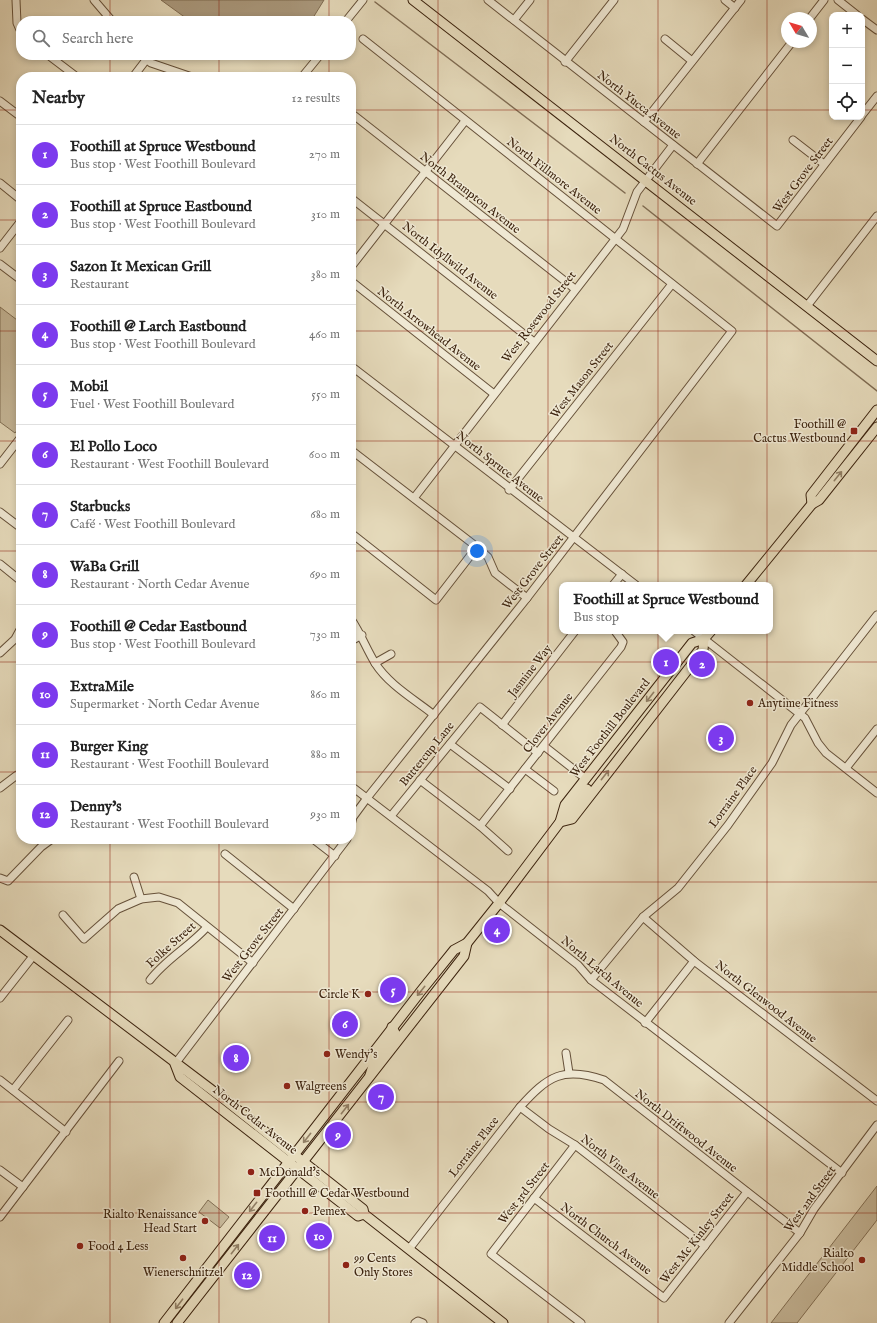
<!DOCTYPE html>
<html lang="en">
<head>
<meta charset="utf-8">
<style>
  :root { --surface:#fff; --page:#f6f6f6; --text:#222; --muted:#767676; --line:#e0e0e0; --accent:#7c3aed }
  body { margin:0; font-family:"IM FELL English",serif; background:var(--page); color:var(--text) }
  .controls { position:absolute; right:12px; top:12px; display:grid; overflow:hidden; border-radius:8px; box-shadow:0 2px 6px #0003 }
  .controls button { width:36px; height:36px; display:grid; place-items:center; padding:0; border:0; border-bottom:1px solid var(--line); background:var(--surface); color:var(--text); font:20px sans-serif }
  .compass { position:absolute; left:781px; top:12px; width:36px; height:36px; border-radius:50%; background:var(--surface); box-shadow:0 2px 6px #0003; rotate:308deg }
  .you { position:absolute; left:477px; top:551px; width:14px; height:14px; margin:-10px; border:3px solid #fff; border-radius:50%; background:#1a73e8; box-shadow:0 0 0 6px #1a73e833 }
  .badge { display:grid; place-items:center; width:26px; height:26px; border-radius:50%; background:var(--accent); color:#fff; font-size:13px; font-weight:700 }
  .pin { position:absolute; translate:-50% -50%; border:2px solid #fff; box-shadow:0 1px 4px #0006 }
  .popup { position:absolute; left:559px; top:582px; width:214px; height:52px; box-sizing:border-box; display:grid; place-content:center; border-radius:8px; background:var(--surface); filter:drop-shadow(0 1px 3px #0005); font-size:13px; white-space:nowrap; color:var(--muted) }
  .popup b { font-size:15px; color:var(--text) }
  .popup::after { content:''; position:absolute; left:50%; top:100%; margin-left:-8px; border:8px solid transparent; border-top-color:var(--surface) }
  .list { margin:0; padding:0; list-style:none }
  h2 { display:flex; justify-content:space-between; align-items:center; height:52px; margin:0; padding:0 16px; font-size:17px }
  h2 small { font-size:13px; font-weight:400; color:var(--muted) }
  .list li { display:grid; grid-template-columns:26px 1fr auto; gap:12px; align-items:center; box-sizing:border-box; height:60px; padding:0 16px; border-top:1px solid var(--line) }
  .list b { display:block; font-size:15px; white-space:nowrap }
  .list p { margin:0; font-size:13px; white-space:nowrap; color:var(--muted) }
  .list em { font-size:13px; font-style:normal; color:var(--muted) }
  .icon { flex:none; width:22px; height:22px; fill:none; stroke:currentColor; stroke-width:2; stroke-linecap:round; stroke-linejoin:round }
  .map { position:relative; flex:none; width:877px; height:1323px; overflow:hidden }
  .search { position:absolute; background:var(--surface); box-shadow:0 2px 6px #0003; left:16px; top:16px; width:340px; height:44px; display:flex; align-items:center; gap:10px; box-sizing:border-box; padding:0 14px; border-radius:16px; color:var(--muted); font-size:15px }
  .panel { position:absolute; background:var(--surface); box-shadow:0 2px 6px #0003; left:16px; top:72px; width:340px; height:772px; border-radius:16px }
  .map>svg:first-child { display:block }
  .green { fill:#c9bc9e; stroke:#827056 }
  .water { fill:#ac9c81; stroke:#7f6c53 }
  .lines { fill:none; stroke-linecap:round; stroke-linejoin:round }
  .stream { stroke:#7f6c53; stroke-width:1.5 }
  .minor-casing { stroke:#66513a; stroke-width:9 }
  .major-casing { stroke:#3c230e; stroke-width:11 }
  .minor { stroke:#efe8d3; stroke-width:7 }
  .major { stroke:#e6dbbc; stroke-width:9 }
  .oneway { stroke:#917f65 }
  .grid { fill:none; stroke:#8f2418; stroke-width:1; stroke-opacity:0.55 }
  .poi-dot { fill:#8f2418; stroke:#efe8d3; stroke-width:1.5 }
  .labels { text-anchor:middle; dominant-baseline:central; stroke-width:3; stroke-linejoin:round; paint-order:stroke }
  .street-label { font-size:12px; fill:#3c230e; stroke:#efe8d3 }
  .poi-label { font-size:12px; fill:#3c230e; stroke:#efe8d3; text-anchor:start }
</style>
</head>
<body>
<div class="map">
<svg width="877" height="1323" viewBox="0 0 877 1323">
  <rect width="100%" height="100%" fill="#e6dbbc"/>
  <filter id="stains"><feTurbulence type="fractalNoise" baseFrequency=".005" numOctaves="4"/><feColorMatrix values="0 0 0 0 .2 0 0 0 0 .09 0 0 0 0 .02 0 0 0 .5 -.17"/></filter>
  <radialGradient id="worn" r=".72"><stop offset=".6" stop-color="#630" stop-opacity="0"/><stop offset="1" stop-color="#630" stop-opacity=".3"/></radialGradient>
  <g class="green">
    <polygon points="0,307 21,323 21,425 15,433 0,422"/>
    <polygon points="877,1186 877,1220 797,1323 771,1323"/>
    <polygon points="208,1200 229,1217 220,1228 199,1212"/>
  </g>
  <polygon class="water" points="161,0 324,0 311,21 190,21"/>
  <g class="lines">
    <g class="stream">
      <polyline points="375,2 625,193"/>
      <polyline points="643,206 877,391"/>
    </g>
    <g class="minor-casing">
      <g id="minor">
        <polyline points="16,0 17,23 21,32"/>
        <polyline points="94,0 112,21"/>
        <polyline points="488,0 777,226 861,117"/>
        <polyline points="725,0 735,8"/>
        <polyline points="838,0 857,15"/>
        <polyline points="810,18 824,0"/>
        <polyline points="862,19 877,30"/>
        <polyline points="514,20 530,0"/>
        <polyline points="346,21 363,0"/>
        <polyline points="665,39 692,61"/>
        <polyline points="48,55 77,77"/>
        <polyline points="141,55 151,63 192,77"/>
        <polyline points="565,62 614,0"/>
        <polyline points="133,77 146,60"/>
        <polyline points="302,77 320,55"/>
        <polyline points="0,101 21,117"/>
        <polyline points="351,113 575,289"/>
        <polyline points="862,115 877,96"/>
        <polyline points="644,122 741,0"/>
        <polyline points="793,140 824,164"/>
        <polyline points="697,164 792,42"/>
        <polyline points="0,183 21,200"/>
        <polyline points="351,198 534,342"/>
        <polyline points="0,248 21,221"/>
        <polyline points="0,264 21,280"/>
        <polyline points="351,267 465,121"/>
        <polyline points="351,281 494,394"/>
        <polyline points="807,306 877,216"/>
        <polyline points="351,366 636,585"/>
        <polyline points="351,450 477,547 488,557 495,573 527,598"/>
        <polyline points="0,464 21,437"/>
        <polyline points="509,490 672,284"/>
        <polyline points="414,498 623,229 637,192 673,145"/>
        <polyline points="0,512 21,528"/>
        <polyline points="351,533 436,600 477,547"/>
        <polyline points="0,564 21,581"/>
        <polyline points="613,585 622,574"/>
        <path d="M351,619c10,15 15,29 24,44 14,22 39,36 59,52"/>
        <polyline points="694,631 805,718 818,743 826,753 877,793"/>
        <polyline points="351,641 362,635"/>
        <polyline points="0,653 15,639 21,628"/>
        <polyline points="375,663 391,654"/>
        <polyline points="502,725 575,631"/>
        <polyline points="450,744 510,789"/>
        <polyline points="544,746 586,779"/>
        <polyline points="846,768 877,729"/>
        <polyline points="525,769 554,791"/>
        <polyline points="420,780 480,826 508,851"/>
        <polyline points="351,786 488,891 499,903 578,965 591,980 842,1173"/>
        <polyline points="0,788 17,775"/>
        <polyline points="391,816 480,707 538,753"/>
        <polyline points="351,825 353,817 367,798 527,598 732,331 363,39"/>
        <polyline points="480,826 621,647 623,642 615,631"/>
        <polyline points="313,839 335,856"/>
        <polyline points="225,854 294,909"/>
        <polyline points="134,877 141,899"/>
        <polyline points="0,878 8,881 41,847 52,839"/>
        <polyline points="63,915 84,939 118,909 141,899 159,897 178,903 253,963"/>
        <polyline points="643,917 694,961 877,1101"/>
        <path d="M150,980c16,-21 39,-33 57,-53"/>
        <polyline points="591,980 643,917 678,888 728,825 772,763 791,725 877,615"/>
        <polyline points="0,998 34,955"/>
        <polyline points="645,1023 694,961"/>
        <polyline points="566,1053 569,1073"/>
        <polyline points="175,1064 347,839"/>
        <polyline points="0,1080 66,1132"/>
        <polyline points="13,1090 68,1020"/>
        <polyline points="520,1107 549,1129 575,1145 705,1246"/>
        <polyline points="575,1145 491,1254 581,1323"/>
        <polyline points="0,1170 23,1187"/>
        <polyline points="534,1198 664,1298 747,1192"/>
        <polyline points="0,1217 119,1061"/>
        <path d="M409,1249l111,-142c28,-31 43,-41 84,-27l196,153"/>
        <polyline points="415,1323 418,1321 423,1323"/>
        <polyline points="729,1323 800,1233 814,1209 877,1125"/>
      </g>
    </g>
    <g class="major-casing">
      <g id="major">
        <polyline points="413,0 877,361"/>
        <polyline points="812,504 811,495 877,410"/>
        <polyline points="746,585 812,504 819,500 877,427"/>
        <polyline points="564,818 587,789"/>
        <polyline points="560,822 572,819 703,650 704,639 711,631"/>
        <polyline points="0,930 225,1100 363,1209 364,1214 503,1323"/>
        <polyline points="175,1064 180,1077 358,1216 364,1214"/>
        <path d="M370,1075c5,-20 18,-25 25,-42l-3,-6"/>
        <polyline points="164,1323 421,991 454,950 467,943 499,903 560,822 565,805 692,643 704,639"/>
        <polyline points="177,1323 464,956 467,943"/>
      </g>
    </g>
    <use href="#minor" class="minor"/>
    <use href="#major" class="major"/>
  </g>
  <defs><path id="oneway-shaft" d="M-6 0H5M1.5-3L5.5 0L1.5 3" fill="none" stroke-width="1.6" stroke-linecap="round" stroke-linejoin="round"/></defs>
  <g class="oneway">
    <use href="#oneway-shaft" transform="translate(838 476) rotate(-51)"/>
    <use href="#oneway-shaft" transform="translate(650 697) rotate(128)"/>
    <use href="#oneway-shaft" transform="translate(605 775) rotate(-52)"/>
    <use href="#oneway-shaft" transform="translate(421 991) rotate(129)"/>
    <use href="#oneway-shaft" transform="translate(345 1109) rotate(-52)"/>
    <use href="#oneway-shaft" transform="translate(307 1138) rotate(128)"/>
    <use href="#oneway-shaft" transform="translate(253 1207) rotate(128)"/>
    <use href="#oneway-shaft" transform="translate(235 1249) rotate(-52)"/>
    <use href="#oneway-shaft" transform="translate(179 1304) rotate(127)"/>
  </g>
  <path class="grid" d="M110,0v21M219,0v21M329,0v21M438,0v1323M548,0v1323M658,0v1323M767,0v1323M110,55v22M219,55v22M329,55v22M0,110h21M351,110h481M862,110h15M0,220h21M351,220h526M0,331h21M351,331h526M0,441h21M351,441h526M0,551h21M351,551h526M0,662h21M351,662h526M0,772h21M351,772h526M110,839v484M219,839v484M329,839v484M0,882h877M0,992h877M0,1102h877M0,1213h877"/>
  <g class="poi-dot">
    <rect x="850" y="427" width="8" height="8" rx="2"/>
    <circle cx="750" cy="703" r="4"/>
    <circle cx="368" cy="994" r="4"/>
    <circle cx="327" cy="1054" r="4"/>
    <circle cx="287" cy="1086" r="4"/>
    <circle cx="251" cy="1172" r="4"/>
    <rect x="253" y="1189" width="8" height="8" rx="2"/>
    <circle cx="305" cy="1211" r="4"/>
    <circle cx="205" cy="1221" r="4"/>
    <circle cx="80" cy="1246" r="4"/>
    <circle cx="183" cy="1258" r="4"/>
    <circle cx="862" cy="1260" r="4"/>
    <circle cx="346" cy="1265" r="4"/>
  </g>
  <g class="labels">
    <g class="street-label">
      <text transform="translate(639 105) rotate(38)">North Yucca Avenue</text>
      <text transform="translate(653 170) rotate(38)">North Cactus Avenue</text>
      <text transform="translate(803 175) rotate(-53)">West Grove Street</text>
      <text transform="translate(554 176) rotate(38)">North Fillmore Avenue</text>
      <text transform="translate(470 193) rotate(38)">North Brampton Avenue</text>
      <text transform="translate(450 261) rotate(38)">North Idyllwild Avenue</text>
      <text transform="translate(539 317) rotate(-52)">West Rosewood Street</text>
      <text transform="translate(429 329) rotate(38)">North Arrowhead Avenue</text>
      <text transform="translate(582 380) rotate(-52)">West Mason Street</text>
      <text transform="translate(500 467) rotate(38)">North Spruce Avenue</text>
      <text transform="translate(533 572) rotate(-52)">West Grove Street</text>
      <text transform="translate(530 671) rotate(-52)">Jasmine Way</text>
      <text transform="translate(548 723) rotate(-52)">Clover Avenue</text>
      <text transform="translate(610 728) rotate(-52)">West Foothill Boulevard</text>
      <text transform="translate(427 754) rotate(-51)">Buttercup Lane</text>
      <text transform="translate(733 797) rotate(-54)">Lorraine Place</text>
      <text transform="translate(171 945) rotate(-42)">Folke Street</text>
      <text transform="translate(253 945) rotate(-52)">West Grove Street</text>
      <text transform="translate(602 972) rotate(40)">North Larch Avenue</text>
      <text transform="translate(766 1002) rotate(38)">North Glenwood Avenue</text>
      <text transform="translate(255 1120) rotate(38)">North Cedar Avenue</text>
      <text transform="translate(686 1131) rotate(38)">North Driftwood Avenue</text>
      <text transform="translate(474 1147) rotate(-52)">Lorraine Place</text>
      <text transform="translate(620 1167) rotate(38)">North Vine Avenue</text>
      <text transform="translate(524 1193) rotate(-52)">West 3rd Street</text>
      <text transform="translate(810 1199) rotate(-54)">West 2nd Street</text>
      <text transform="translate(697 1238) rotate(-52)">West Mc Kinley Street</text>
      <text transform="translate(606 1239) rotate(37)">North Church Avenue</text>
    </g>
    <g class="poi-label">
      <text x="846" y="424" text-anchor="end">Foothill @<tspan x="846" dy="14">Cactus Westbound</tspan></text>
      <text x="758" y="703">Anytime Fitness</text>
      <text x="360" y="994" text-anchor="end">Circle K</text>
      <text x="335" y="1054">Wendy's</text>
      <text x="295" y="1086">Walgreens</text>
      <text x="259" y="1172">McDonald's</text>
      <text x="265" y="1193">Foothill @ Cedar Westbound</text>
      <text x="313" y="1211">Pemex</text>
      <text x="197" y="1214" text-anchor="end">Rialto Renaissance<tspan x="197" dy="14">Head Start</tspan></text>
      <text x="88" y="1246">Food 4 Less</text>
      <text x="854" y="1253" text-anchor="end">Rialto<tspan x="854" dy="14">Middle School</tspan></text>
      <text x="354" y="1258">99 Cents<tspan x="354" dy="14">Only Stores</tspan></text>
      <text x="183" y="1272" text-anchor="middle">Wienerschnitzel</text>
    </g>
  </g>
  <rect width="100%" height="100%" filter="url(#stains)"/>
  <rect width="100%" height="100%" fill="url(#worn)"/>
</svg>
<div class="controls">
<button>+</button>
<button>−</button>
<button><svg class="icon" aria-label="locate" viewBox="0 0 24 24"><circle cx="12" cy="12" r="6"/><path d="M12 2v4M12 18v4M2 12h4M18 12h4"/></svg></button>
</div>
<svg class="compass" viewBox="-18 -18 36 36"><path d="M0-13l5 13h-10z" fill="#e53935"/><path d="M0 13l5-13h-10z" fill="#767676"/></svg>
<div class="you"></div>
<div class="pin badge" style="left:666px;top:662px">1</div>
<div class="popup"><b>Foothill at Spruce Westbound</b>Bus stop</div>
<div class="pin badge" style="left:702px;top:664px">2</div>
<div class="pin badge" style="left:721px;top:738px">3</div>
<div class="pin badge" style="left:497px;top:930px">4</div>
<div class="pin badge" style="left:393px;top:990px">5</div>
<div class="pin badge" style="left:345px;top:1024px">6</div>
<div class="pin badge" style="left:381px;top:1097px">7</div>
<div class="pin badge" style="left:236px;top:1058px">8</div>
<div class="pin badge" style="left:338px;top:1135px">9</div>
<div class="pin badge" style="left:319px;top:1236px">10</div>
<div class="pin badge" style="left:272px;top:1238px">11</div>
<div class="pin badge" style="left:247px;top:1275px">12</div>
<div class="search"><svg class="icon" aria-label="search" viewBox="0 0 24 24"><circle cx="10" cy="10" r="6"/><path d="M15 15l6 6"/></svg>Search here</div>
<section class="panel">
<h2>Nearby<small>12 results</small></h2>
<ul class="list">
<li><span class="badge">1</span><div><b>Foothill at Spruce Westbound</b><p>Bus stop · West Foothill Boulevard</p></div><em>270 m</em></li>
<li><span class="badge">2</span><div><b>Foothill at Spruce Eastbound</b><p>Bus stop · West Foothill Boulevard</p></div><em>310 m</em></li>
<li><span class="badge">3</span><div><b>Sazon It Mexican Grill</b><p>Restaurant</p></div><em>380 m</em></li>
<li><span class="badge">4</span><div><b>Foothill @ Larch Eastbound</b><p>Bus stop · West Foothill Boulevard</p></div><em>460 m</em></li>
<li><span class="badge">5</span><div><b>Mobil</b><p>Fuel · West Foothill Boulevard</p></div><em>550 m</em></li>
<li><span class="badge">6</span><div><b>El Pollo Loco</b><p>Restaurant · West Foothill Boulevard</p></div><em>600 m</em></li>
<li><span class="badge">7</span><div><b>Starbucks</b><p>Café · West Foothill Boulevard</p></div><em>680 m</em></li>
<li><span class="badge">8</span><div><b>WaBa Grill</b><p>Restaurant · North Cedar Avenue</p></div><em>690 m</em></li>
<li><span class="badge">9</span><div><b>Foothill @ Cedar Eastbound</b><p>Bus stop · West Foothill Boulevard</p></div><em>730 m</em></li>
<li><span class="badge">10</span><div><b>ExtraMile</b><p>Supermarket · North Cedar Avenue</p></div><em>860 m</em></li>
<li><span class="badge">11</span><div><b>Burger King</b><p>Restaurant · West Foothill Boulevard</p></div><em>880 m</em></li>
<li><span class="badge">12</span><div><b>Denny's</b><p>Restaurant · West Foothill Boulevard</p></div><em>930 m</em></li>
</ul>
</section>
</div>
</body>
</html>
